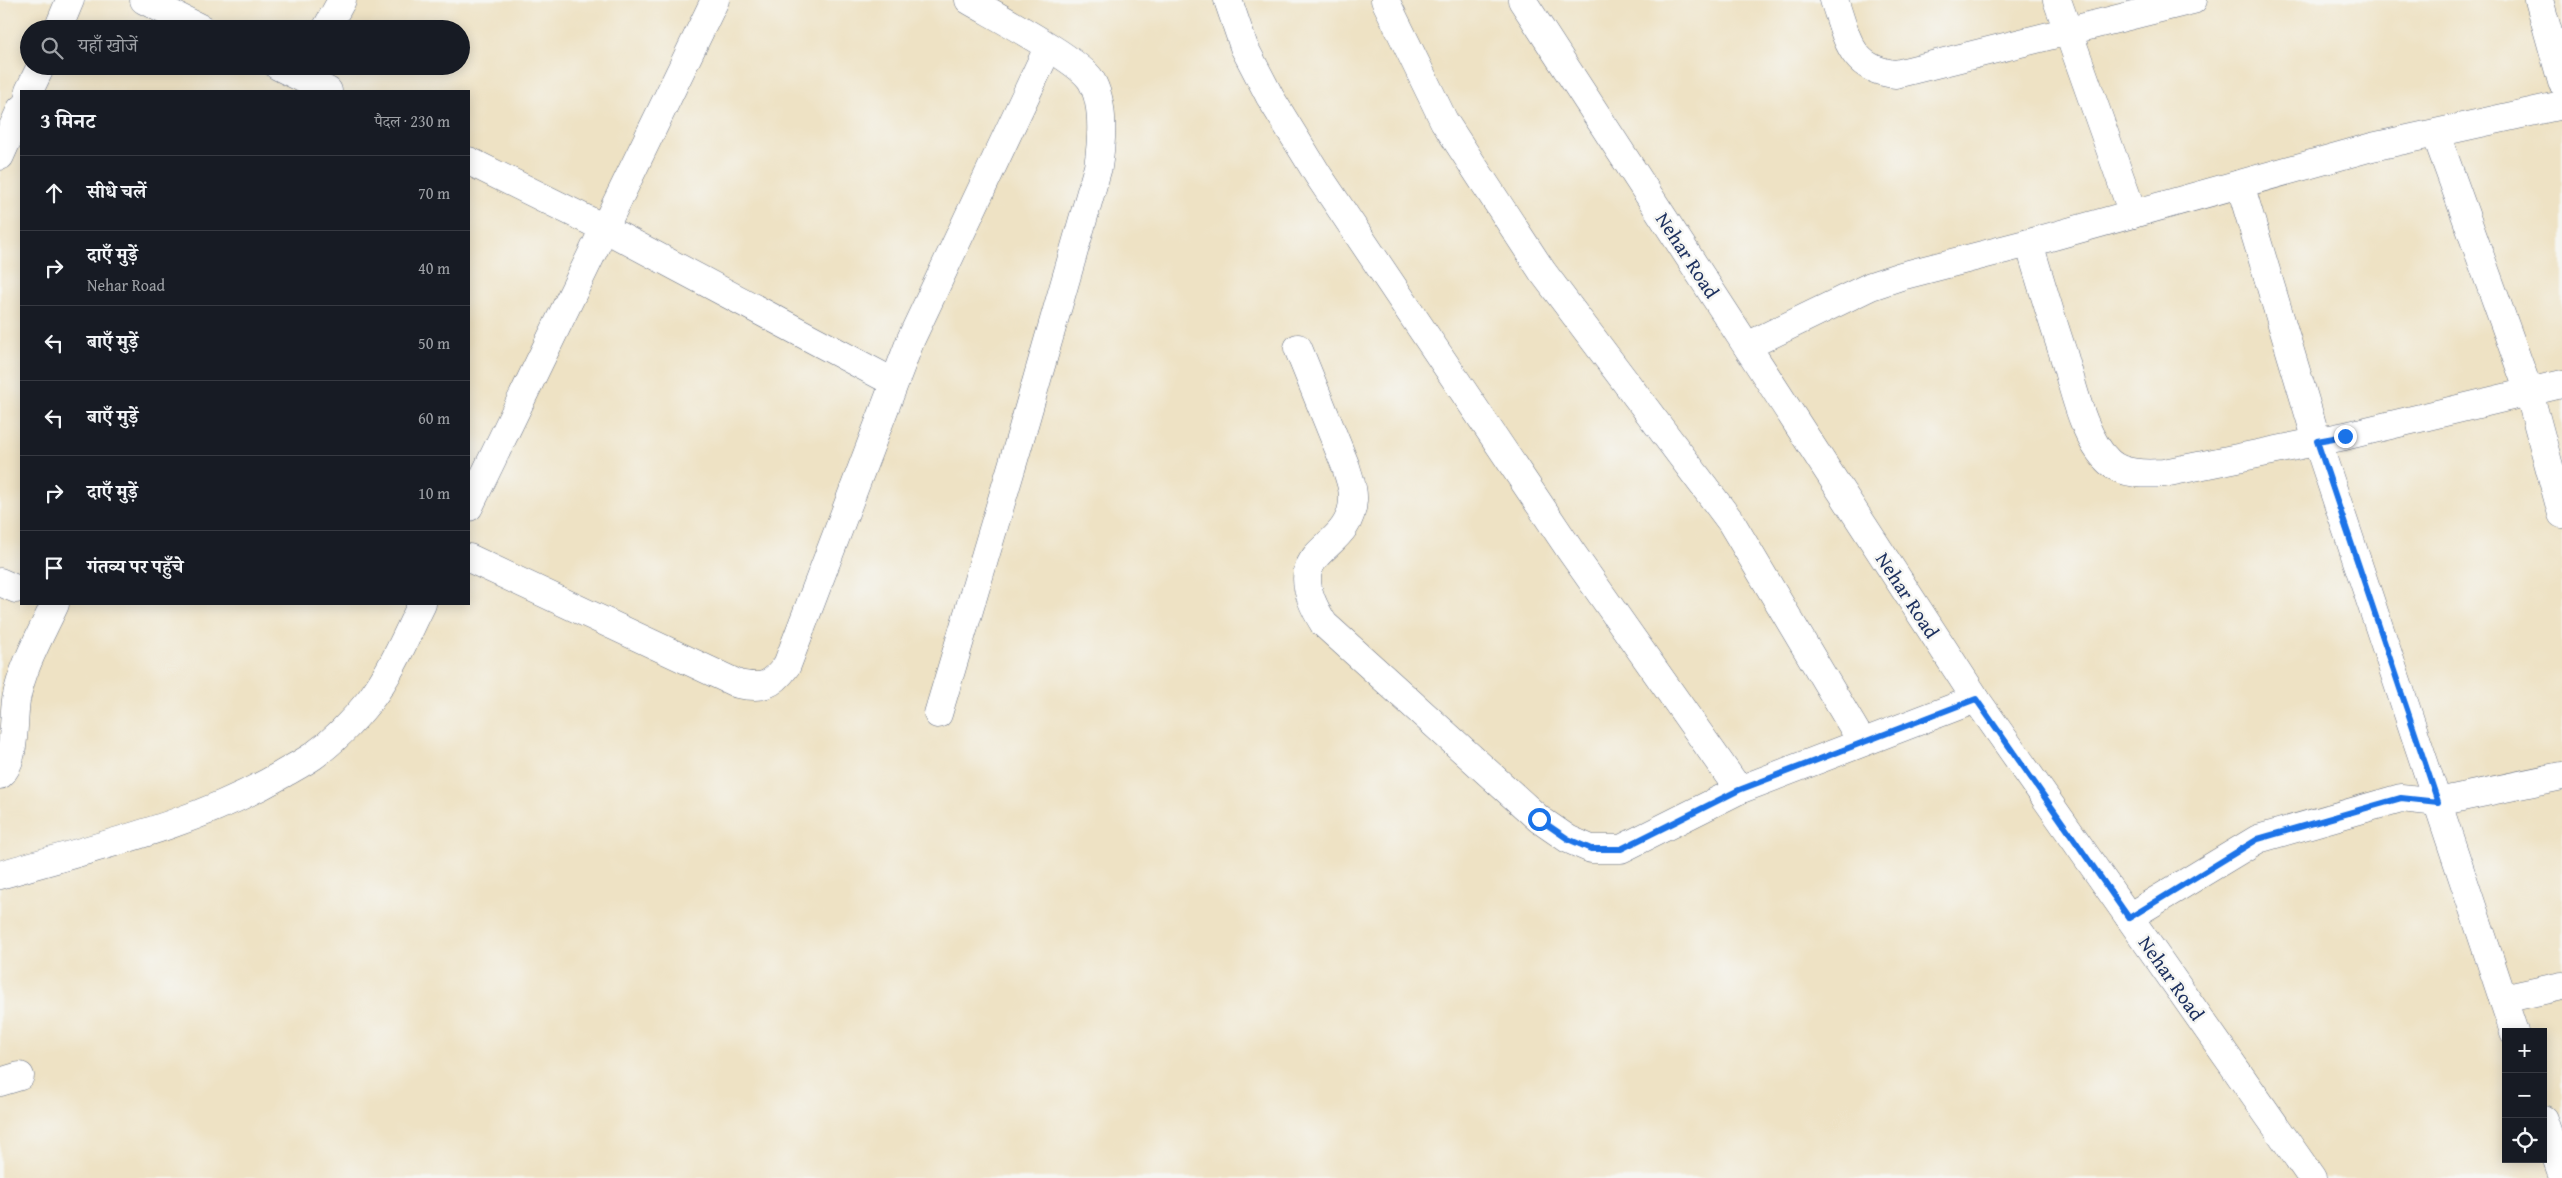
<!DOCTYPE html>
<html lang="hi">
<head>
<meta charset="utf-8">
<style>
  :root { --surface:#171b24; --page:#20242c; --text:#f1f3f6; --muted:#9ea1a6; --line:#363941 }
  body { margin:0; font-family:"Gentium Book Plus","Noto Serif Devanagari",serif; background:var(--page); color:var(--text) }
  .controls { position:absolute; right:15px; bottom:15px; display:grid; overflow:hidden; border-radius:0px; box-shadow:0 2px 12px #0003 }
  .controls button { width:45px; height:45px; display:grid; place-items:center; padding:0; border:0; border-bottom:1px solid var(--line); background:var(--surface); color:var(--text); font:25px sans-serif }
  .stop { position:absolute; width:15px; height:15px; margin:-11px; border:4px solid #1a73e8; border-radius:50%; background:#fff }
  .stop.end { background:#1a73e8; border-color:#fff; box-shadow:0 1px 5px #0008 }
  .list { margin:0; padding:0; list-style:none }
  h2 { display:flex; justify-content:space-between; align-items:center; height:65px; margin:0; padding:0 20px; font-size:21px }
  h2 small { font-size:16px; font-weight:400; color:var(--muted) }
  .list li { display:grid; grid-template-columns:32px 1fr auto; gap:15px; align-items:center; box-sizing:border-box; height:75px; padding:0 20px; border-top:1px solid var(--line) }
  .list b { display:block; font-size:19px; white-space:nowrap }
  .list p { margin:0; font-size:16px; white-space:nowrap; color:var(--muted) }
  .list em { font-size:16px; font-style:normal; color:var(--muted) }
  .icon { flex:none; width:28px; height:28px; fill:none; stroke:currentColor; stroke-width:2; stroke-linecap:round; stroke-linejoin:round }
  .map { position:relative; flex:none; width:2562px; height:1178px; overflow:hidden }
  .search { position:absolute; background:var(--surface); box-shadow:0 2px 12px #0003; left:20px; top:20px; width:450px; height:55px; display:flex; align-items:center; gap:12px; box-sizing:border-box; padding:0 18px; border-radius:28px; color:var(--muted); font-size:19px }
  .panel { position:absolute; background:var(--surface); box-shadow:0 2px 12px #0003; left:20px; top:90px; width:450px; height:515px; border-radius:0px }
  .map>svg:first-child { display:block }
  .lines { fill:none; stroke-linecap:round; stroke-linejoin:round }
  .minor-casing { stroke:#656e82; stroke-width:29 }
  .minor { stroke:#fff; stroke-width:28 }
  .route { stroke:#1a73e8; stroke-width:6 }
  .labels { text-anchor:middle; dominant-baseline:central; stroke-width:5; stroke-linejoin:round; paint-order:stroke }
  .street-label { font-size:20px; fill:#1b2f5e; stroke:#f6f6f2 }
</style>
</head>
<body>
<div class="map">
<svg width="2562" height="1178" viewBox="0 0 2562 1178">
  <rect width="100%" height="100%" fill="#f6f6f2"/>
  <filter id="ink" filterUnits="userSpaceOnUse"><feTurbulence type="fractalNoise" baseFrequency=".02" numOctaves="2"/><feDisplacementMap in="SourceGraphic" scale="10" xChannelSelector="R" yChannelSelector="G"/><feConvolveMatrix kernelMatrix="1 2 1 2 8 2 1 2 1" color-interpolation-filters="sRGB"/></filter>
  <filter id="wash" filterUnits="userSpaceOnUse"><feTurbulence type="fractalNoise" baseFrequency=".0096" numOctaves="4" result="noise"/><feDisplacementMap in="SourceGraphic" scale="20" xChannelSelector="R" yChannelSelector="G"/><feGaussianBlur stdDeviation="1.12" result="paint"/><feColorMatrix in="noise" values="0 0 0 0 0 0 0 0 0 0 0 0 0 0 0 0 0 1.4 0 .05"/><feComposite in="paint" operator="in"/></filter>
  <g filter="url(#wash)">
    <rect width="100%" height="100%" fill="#eee2c4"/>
  </g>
  <g filter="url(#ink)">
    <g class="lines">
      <g class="minor-casing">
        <g id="minor">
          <polyline points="144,0 202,29"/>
          <polyline points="1228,0 1244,47 1270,97 1318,175 1570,550 1739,790"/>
          <polyline points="1385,0 1444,121 1542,271 1731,522 1862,742"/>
          <polyline points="1522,0 1976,699 2312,1178"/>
          <path d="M1834,0c13,37 16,70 62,74l297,-74"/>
          <polyline points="2057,0 2133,214"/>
          <polyline points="2539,0 2562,82"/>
          <polyline points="58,29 70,0"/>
          <polyline points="326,29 342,0"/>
          <polyline points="278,66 328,91"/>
          <polyline points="29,91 41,66"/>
          <polyline points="2436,134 2529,392 2562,514"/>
          <polyline points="0,156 21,109"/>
          <polyline points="469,161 604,228 893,382"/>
          <polyline points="2240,184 2317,441 2514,1032"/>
          <path d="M2029,243c11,37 22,74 34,110 10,33 20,85 46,109 14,13 38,12 55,11l181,-37 217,-52"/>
          <polyline points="1747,346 1871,286 1901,276 2029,243 2372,147 2562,105"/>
          <path d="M1298,348l48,119c3,11 8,21 7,33 -3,57 -79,44 -29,124l215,195 29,20 23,10h30l118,-59 237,-91"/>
          <polyline points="469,507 715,0"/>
          <path d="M469,558l269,126c24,5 34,2 49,-19l124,-326 137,-291"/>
          <polyline points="0,582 16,589"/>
          <path d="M938,714l79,-265 81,-282c4,-27 7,-63 -7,-87 -13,-21 -97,-65 -122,-80"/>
          <path d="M0,775c16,-13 13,-55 16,-75 6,-33 25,-66 39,-96"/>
          <path d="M0,875c95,-28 195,-50 281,-100 10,-6 22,-12 32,-19 21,-15 41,-36 57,-56 22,-29 36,-64 52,-96"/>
          <polyline points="2129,917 2258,839 2401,798 2438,802 2562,776"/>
          <polyline points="2503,999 2562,986"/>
          <polyline points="0,1082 20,1076"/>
          <polyline points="2543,1119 2561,1171"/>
        </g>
      </g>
      <use href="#minor" class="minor"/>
    </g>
  </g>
  <g class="lines" filter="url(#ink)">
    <polyline class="route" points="1539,819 1568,839 1591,849 1621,849 1739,790 1976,699 2129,918 2258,839 2401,798 2438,802 2317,441 2345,436"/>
  </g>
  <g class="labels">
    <g class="street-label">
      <text transform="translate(1688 255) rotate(57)">Nehar Road</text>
      <text transform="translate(1908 595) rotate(57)">Nehar Road</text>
      <text transform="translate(2172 978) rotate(55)">Nehar Road</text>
    </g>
  </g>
</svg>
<div class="controls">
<button>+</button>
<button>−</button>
<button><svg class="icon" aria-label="locate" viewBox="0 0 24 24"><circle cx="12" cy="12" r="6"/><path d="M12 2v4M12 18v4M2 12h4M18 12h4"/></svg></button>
</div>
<div class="stop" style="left:1539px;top:819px"></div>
<div class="stop end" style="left:2345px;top:436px"></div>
<div class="search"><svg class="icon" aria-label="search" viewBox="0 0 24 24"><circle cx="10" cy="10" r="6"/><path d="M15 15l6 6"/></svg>यहाँ खोजें</div>
<section class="panel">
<h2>3 मिनट<small>पैदल · 230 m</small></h2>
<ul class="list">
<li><svg class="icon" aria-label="ahead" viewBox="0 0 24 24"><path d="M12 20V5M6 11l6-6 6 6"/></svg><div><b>सीधे चलें</b></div><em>70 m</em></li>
<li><svg class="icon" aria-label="right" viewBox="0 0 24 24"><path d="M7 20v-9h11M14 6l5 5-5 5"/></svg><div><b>दाएँ मुड़ें</b><p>Nehar Road</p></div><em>40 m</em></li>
<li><svg class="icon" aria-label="left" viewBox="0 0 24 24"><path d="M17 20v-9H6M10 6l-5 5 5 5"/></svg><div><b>बाएँ मुड़ें</b></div><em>50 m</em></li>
<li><svg class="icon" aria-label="left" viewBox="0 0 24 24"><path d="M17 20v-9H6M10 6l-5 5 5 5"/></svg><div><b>बाएँ मुड़ें</b></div><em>60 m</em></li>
<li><svg class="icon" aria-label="right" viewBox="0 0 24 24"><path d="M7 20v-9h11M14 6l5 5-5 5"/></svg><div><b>दाएँ मुड़ें</b></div><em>10 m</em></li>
<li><svg class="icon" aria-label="arrive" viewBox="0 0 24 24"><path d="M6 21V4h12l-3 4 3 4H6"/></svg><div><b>गंतव्य पर पहुँचे</b></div></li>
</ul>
</section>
</div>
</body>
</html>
